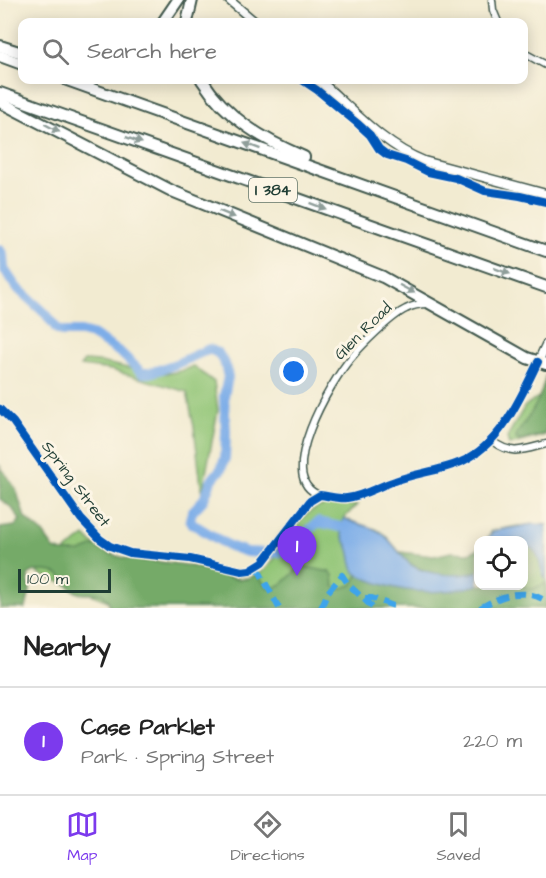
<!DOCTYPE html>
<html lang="en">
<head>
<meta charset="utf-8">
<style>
  :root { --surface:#fff; --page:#f2f2f2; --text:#222; --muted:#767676; --line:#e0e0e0; --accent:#7c3aed }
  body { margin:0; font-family:"Architects Daughter",sans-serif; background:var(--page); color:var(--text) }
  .controls { position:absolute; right:18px; bottom:18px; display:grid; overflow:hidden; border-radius:12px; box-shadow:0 3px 15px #0003 }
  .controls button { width:54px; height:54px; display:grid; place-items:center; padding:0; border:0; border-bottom:2px solid var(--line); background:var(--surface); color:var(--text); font:30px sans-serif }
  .scale { position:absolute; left:18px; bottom:15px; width:93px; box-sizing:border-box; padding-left:6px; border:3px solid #1f3d34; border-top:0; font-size:16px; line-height:21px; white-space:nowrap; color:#1f3d34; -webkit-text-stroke:4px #fcf5e5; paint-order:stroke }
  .you { position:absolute; left:294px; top:372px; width:21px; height:21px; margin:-15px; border:4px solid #fff; border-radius:50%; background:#1a73e8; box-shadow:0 0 0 9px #1a73e833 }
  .badge { display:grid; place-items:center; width:39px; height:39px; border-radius:50%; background:var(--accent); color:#fff; font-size:20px; font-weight:700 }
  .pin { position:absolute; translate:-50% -50px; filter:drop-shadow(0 2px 3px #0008) }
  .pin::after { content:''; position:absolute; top:32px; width:21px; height:18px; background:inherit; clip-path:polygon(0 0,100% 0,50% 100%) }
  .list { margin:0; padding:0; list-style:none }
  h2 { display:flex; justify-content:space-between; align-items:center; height:78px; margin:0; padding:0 24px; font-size:26px }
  h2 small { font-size:20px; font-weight:400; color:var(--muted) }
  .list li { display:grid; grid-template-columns:39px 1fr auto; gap:18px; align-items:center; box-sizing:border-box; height:108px; padding:0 24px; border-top:2px solid var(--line) }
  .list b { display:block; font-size:22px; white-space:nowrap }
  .list p { margin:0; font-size:20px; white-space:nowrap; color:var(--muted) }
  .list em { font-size:20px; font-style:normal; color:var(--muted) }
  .icon { flex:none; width:33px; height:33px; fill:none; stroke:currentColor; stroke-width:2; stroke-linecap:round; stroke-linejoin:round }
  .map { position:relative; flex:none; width:546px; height:608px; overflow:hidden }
  .search { position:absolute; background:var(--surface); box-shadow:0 3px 15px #0003; left:18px; right:18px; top:18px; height:66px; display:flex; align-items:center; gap:15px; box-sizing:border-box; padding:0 21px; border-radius:12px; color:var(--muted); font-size:22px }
  .sheet { height:186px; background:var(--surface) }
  nav { display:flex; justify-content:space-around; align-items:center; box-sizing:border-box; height:84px; border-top:2px solid var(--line); background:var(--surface); font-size:16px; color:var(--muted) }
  nav a { display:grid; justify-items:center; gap:3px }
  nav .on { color:var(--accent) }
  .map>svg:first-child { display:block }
  .green { fill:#91c576; stroke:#588155; stroke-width:1.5 }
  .forest { fill:#74aa67; stroke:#4a744e; stroke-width:1.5 }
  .water { fill:#7dade8; stroke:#4e758e; stroke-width:1.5 }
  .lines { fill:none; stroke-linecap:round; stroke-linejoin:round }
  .river { stroke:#7dade8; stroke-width:10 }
  .minor-casing { stroke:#3f574c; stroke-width:9 }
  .tertiary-casing { stroke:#3f574c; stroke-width:10 }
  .secondary-casing { stroke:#3f574c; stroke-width:11 }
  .motorway-casing { stroke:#3f574c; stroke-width:14 }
  .minor { stroke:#fff; stroke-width:6 }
  .tertiary { stroke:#fff; stroke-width:8 }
  .secondary { stroke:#fff; stroke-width:8 }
  .motorway { stroke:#fff; stroke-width:10 }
  .quiet { stroke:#3da4eb; stroke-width:6; stroke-dasharray:12 6; stroke-linecap:butt }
  .cycleway-casing { stroke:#fcf5e5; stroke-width:11 }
  .cycleway { stroke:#0057b8; stroke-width:8 }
  .oneway { fill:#8f9e9a }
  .labels { text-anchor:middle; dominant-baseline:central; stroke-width:6; stroke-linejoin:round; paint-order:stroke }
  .shield { fill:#fcf5e5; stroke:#617469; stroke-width:1.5 }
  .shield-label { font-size:15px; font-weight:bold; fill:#1f3d34 }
  .street-label { font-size:16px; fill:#1f3d34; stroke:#fcf5e5 }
</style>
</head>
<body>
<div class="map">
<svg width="546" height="608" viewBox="0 0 546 608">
  <rect width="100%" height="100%" fill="#fcf5e5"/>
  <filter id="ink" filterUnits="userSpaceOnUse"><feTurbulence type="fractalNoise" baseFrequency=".0167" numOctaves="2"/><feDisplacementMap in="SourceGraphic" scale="12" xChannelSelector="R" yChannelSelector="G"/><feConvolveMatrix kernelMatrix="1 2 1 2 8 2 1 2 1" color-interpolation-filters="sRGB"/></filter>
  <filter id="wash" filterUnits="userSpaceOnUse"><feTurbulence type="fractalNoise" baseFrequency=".008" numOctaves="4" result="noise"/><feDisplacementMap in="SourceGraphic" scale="24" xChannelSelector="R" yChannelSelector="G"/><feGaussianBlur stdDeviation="1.35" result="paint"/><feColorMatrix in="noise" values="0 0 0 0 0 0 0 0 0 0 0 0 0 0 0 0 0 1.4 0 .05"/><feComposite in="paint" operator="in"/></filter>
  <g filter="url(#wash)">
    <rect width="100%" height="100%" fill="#f2ebd1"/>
    <g class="green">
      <path d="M84,361c38,0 73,24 109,5l21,16 4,28 -16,84 -8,-67 -7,-35 -76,-22 -31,-4z"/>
      <polygon points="540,396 546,396 546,435 509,445 507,437 525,406"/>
      <path d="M334,504l23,1 -13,13 18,8 14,3 9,6 23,27 39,13 26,-2 5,-19v32h46v-46h-37l5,-9 26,-5 28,-1v83h-420l-89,-35 48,-37c8,9 18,16 30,20 12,4 24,4 36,5 22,1 43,5 64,11 14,4 26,10 40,4 31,-14 36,-72 79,-72z"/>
    </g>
    <g class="forest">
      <path d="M546,375v58l-24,8 -6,-2v-4c17,-24 23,-32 30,-60z"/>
      <path d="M0,466l16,23 9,29 17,14 12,17 9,3h17l15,-6c29,19 63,13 96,20 16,3 30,10 46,13h9l11,-5 8,11 5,4 12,-5 19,-18 29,6 3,3 1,11 5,3 13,-4 6,-10c26,11 53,18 82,16 13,0 25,-5 38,-6 16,-1 38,-1 55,4l13,-6v25h-436l-2,-8 -6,-6c-8,-2 -16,2 -24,-1 -18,-8 -9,-22 -36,-22 -7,0 -9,0 -14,4l2,16 -4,17h-26v-80l15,-2 5,-6 -8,-12 -12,-9z"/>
      <path d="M478,549v22c-18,8 -47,4 -64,-5 -6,-3 -10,-9 -14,-14l34,4 17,-4 18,1z"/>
    </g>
    <g class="water">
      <path d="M344,518c12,7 28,7 39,16 10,8 17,22 28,31 14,10 52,13 67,6v14c-33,9 -68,9 -100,-2 -7,-3 -16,-5 -22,-10 -6,-6 -4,-18 -8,-26 -6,-11 -11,-17 -4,-29z"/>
      <path d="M533,524l13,1v55c-9,-12 -3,-31 -22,-34v-6h-37l6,-9z"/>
    </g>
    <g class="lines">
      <polyline class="river" points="0,250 3,255 4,269 16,287 46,314 57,329 63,332 81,332 92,335 121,353 142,373 150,373 176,364 209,349 218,353 225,364 228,377 224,396 226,432 225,458 221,469 211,481 204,499 192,512 190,519 193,524 229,546 247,552 268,553 281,552 288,549 318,522 340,527"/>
    </g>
  </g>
  <g filter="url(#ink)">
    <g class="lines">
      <g class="minor-casing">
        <g id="minor">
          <polyline points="492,0 493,10 498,22"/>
          <polyline points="524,53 546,65"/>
          <path d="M492,441c20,15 31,9 54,3"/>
          <path d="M320,495c-48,-15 12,-115 31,-137 11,-13 40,-42 55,-49 7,-4 15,-5 22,-5"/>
        </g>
      </g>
      <g class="tertiary-casing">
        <path id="tertiary" d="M0,409l13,13 68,97 19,20 10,7 20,7 60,6 52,12 8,-1 13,-8 47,-61 10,-6c9,1 19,4 27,3 17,-2 32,-12 48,-17 21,-8 45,-10 66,-19 41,-19 58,-62 77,-100"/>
      </g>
      <g class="secondary-casing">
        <g id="secondary">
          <polyline points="229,0 255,22"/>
          <path d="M319,80c33,29 64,65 105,81l122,33"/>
          <polyline points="538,362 546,345"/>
        </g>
      </g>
      <g class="motorway-casing">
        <g id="motorway">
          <polyline points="163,22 178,0"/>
          <polyline points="187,22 192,0"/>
          <polyline points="0,46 22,53"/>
          <polyline points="0,56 22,64"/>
          <polyline points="67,80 546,251"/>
          <path d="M202,80c24,38 62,60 102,77"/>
          <polyline points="0,93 546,287"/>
          <polyline points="0,102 172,191 383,277 527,358 546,364"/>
        </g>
      </g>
      <use href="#minor" class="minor"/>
      <use href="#tertiary" class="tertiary"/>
      <use href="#secondary" class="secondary"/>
      <use href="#motorway" class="motorway"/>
      <g class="quiet">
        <polyline points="257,567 279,608"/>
        <polyline points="365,598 372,598 399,608"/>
        <polyline points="321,608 328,592 342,575 348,584 373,608"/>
        <path d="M480,608c22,-13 43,-21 66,-7"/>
      </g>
      <g class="cycleway-casing">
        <g id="cycleway">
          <polyline points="302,80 317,90 357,123 370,135 379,149 387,155 406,161 428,172 456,178 485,191 520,196 546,202"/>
          <path d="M0,409l13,13 68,97 19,20 10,7 20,7 60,6 52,12 8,-1 13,-8 47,-61 10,-6c9,1 19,4 27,3 17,-2 32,-12 48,-17 21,-8 45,-10 66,-19 41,-19 58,-62 77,-100"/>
        </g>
      </g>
      <use href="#cycleway" class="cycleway"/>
    </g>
    <defs><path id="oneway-solid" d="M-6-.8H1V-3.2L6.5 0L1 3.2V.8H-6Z" transform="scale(1.5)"/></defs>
    <g class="oneway">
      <use href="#oneway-solid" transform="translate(52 128) rotate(28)"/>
      <use href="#oneway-solid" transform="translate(134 140) rotate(20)"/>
      <use href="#oneway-solid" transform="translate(252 146) rotate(-160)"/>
      <use href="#oneway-solid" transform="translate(318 206) rotate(20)"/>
      <use href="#oneway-solid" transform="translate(227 214) rotate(22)"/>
      <use href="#oneway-solid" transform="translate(502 271) rotate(20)"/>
      <use href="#oneway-solid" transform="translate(407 289) rotate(28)"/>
    </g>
  </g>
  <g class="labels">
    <rect class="shield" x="249" y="178" width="48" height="24" rx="4.5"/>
    <g class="shield-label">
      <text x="273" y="190">I 384</text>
    </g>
    <g class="street-label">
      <text transform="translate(363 331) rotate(-45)">Glen Road</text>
      <text transform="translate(76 484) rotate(53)">Spring Street</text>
    </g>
  </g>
</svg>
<div class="controls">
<button><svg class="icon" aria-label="locate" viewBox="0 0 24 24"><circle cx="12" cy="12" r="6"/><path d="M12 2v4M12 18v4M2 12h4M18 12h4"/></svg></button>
</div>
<div class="scale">100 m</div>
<div class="you"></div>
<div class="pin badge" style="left:297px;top:576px">1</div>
<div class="search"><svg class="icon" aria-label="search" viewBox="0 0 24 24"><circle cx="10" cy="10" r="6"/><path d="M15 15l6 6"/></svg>Search here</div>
</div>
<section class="sheet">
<h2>Nearby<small></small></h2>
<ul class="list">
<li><span class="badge">1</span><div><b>Case Parklet</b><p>Park · Spring Street</p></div><em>220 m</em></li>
</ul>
</section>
<nav>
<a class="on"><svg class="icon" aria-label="map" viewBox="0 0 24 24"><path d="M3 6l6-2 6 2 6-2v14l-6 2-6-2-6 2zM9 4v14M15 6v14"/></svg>Map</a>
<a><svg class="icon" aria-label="directions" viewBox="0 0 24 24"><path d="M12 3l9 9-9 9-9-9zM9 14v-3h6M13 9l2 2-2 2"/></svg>Directions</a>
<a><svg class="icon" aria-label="saved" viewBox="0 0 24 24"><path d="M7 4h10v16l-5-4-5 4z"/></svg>Saved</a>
</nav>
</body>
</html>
